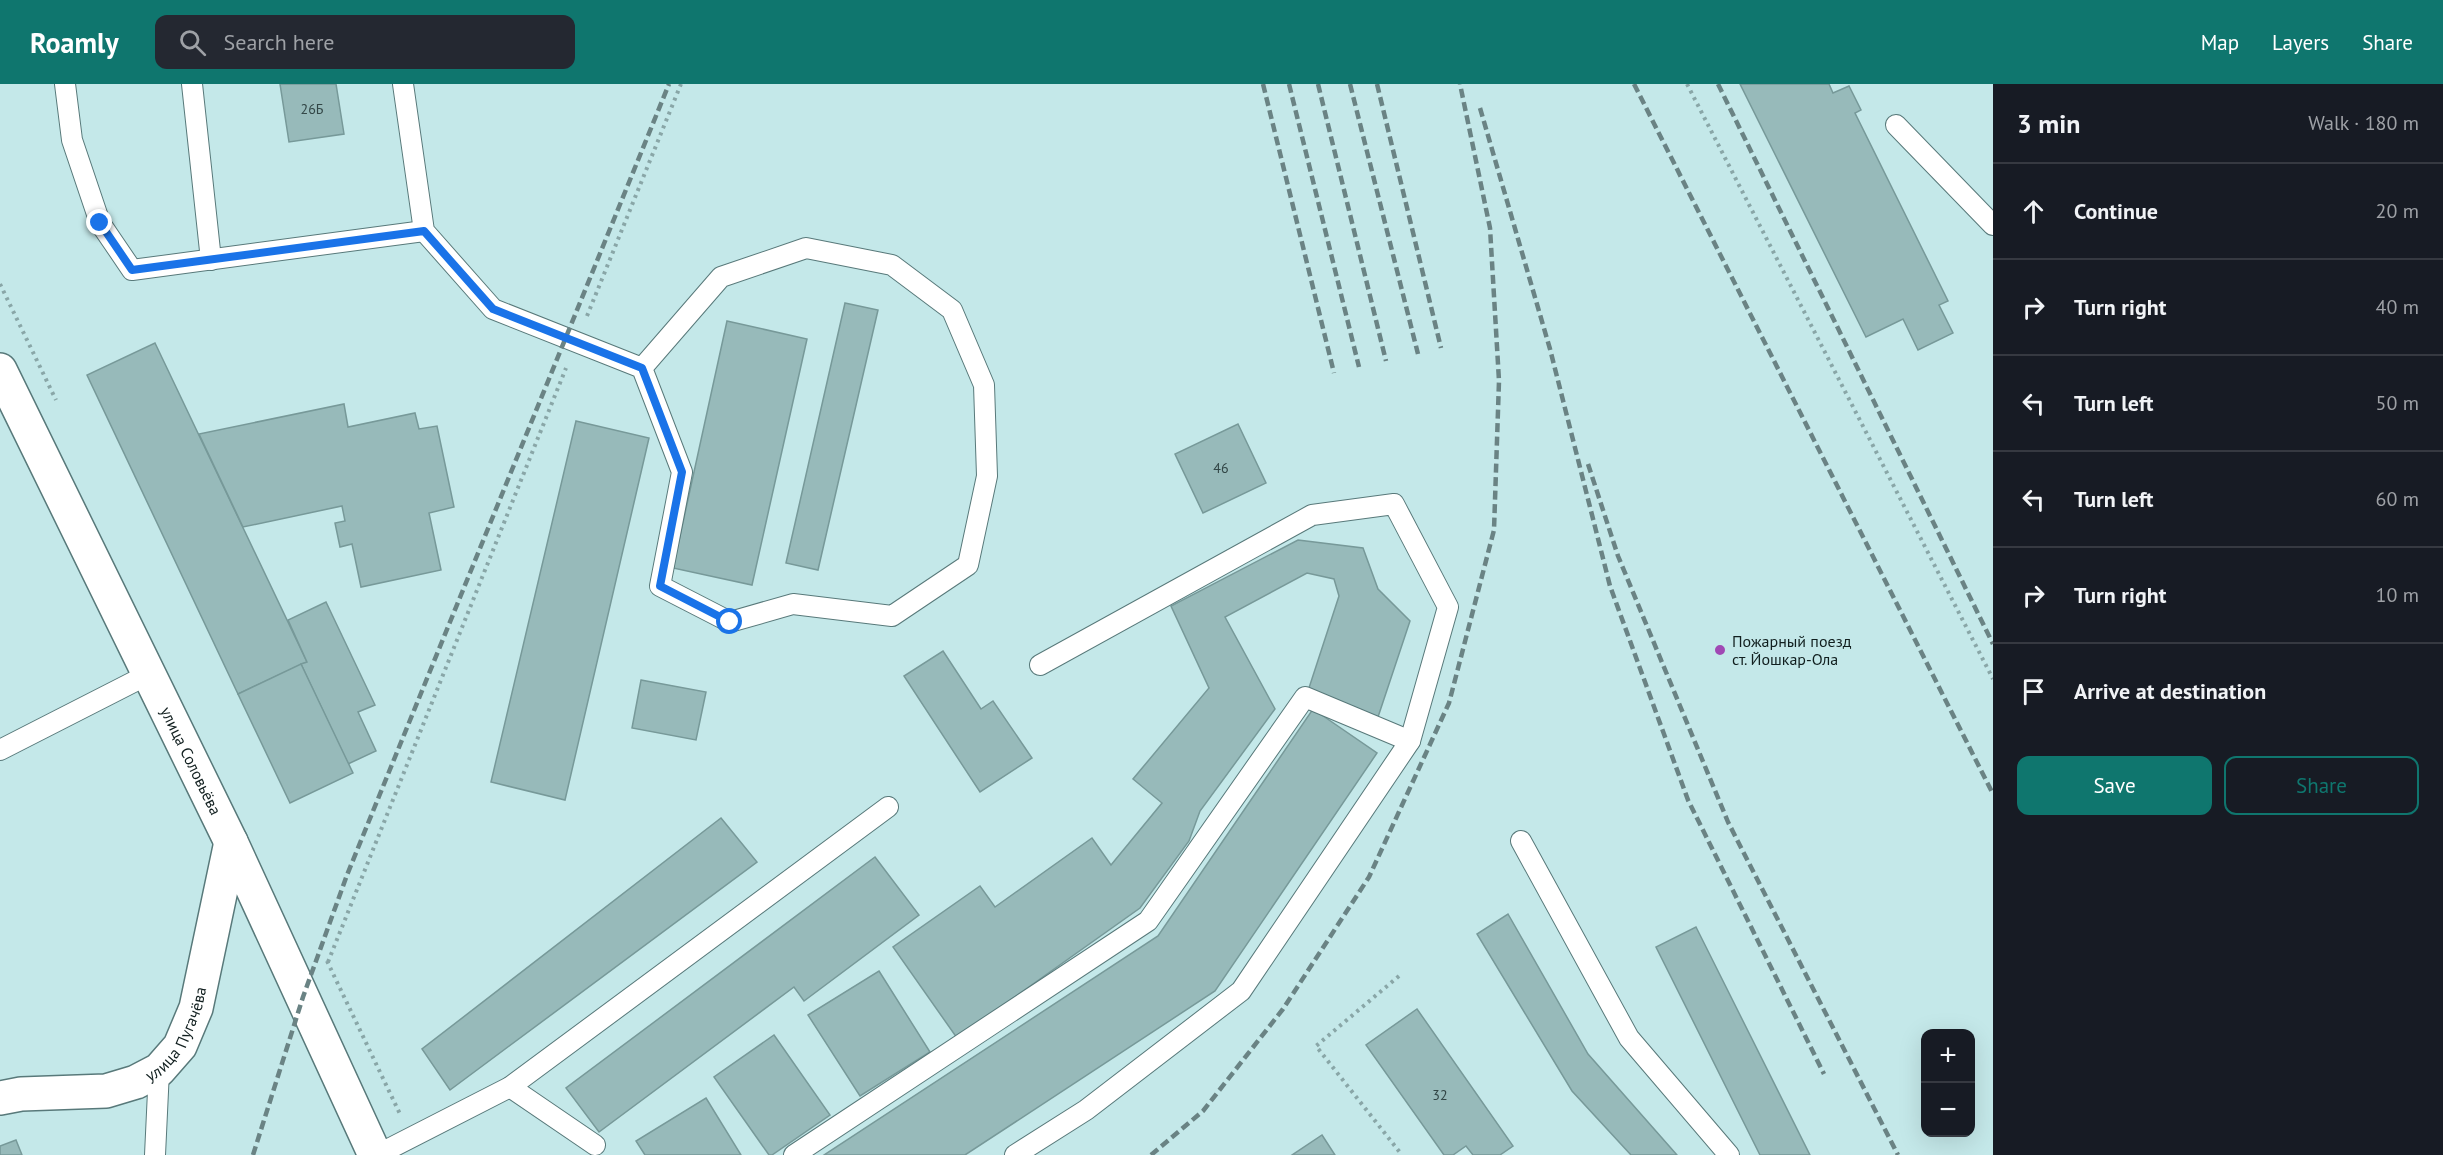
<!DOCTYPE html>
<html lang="en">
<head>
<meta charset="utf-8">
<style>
  :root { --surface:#171b24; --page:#242831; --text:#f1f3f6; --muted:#9ea1a6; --line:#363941; --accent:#0f766e }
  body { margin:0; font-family:"PT Sans",sans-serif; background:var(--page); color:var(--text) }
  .controls { position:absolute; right:18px; bottom:18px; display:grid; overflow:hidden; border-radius:12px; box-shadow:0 6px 24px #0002 }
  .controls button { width:54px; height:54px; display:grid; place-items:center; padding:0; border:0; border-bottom:2px solid var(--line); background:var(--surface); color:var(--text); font:30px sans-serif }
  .stop { position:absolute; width:18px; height:18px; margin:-14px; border:4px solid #1a73e8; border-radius:50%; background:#fff }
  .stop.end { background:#1a73e8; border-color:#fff; box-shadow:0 2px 6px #0008 }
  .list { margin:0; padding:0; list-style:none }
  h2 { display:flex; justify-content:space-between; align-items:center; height:78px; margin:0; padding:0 24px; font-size:26px }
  h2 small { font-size:20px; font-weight:400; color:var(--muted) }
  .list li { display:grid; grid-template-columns:39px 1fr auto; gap:18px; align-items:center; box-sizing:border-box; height:96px; padding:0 24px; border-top:2px solid var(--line) }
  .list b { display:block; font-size:22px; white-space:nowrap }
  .list em { font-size:20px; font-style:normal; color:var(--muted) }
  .actions { display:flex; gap:12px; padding:18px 24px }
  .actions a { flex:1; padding:14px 0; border:2px solid var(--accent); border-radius:12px; text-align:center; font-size:21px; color:var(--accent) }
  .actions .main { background:var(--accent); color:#fff }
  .icon { flex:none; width:33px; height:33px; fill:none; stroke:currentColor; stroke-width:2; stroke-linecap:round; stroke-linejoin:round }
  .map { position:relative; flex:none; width:1993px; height:1071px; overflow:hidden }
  header { display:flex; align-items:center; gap:36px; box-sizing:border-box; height:84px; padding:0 30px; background:var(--accent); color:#fff }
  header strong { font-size:28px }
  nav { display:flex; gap:33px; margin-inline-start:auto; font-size:21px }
  .search { width:420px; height:54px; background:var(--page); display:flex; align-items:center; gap:15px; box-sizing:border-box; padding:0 21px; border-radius:12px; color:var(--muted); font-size:22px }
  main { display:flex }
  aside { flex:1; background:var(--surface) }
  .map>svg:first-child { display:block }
  .building { fill:#97baba; stroke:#799; stroke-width:1.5 }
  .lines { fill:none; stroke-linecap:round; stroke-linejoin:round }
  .service-casing { stroke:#58797a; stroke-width:22 }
  .minor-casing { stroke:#58797a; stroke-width:36 }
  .tertiary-casing { stroke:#58797a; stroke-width:36 }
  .path { stroke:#89a6a7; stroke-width:4; stroke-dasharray:3 4.5; stroke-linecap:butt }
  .service { stroke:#fff; stroke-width:20 }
  .minor { stroke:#fff; stroke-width:33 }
  .tertiary { stroke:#fff; stroke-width:33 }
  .rail { stroke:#6a8384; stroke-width:4.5; stroke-dasharray:9 4.5; stroke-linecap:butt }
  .route { stroke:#1a73e8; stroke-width:8 }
  .poi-dot { fill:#a048b4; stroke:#c4e8e9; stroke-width:2 }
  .labels { text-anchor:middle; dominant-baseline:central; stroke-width:5; stroke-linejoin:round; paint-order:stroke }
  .number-label { font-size:14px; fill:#324646 }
  .poi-label { font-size:16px; fill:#111f1f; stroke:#c4e8e9; text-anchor:start }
  .street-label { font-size:16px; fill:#111f1f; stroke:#c4e8e9 }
</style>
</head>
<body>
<header>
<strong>Roamly</strong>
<div class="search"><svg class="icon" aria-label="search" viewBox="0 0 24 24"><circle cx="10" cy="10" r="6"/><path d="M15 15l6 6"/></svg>Search here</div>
<nav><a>Map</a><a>Layers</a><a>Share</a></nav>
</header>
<main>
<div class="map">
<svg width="1993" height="1071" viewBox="0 0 1993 1071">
  <rect width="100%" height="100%" fill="#c4e8e9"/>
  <g class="building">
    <polygon points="280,0 336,0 344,50 289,58"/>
    <polygon points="1740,0 1829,0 1833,9 1849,2 1861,26 1855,29 1948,217 1939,221 1953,249 1918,266 1903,235 1866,253"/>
    <polygon points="845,219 878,226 818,486 786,479"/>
    <polygon points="727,237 807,255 752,501 673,484"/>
    <polygon points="155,259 307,578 238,610 87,291"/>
    <polygon points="344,320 348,343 415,329 419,345 437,342 454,423 429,429 441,486 361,503 352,460 340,463 335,439 345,437 342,422 243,443 199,350"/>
    <polygon points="576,337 649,354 565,716 491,698"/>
    <polygon points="1238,340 1266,399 1203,429 1175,370"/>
    <polygon points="1298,456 1363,464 1378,505 1410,537 1378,633 1307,610 1339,512 1334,495 1307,489 1225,533 1275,625 1200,727 1189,757 1140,824 957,954 893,863 980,802 995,823 1092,754 1111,781 1162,719 1133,695 1209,604 1171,522"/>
    <polygon points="326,518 375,621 358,628 376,667 348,680 301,580 307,578 288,536"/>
    <polygon points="943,567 981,625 993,617 1032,674 980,708 904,592"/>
    <polygon points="301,580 353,689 290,719 238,610"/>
    <polygon points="641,596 706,608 696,656 632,644"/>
    <polygon points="1313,625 1377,669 1215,907 965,1071 824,1071 1158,852"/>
    <polygon points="721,734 757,778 450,1006 422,965"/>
    <polygon points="875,773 919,831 804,917 794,903 599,1048 566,1004"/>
    <polygon points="1508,830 1588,970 1677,1071 1631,1071 1572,1007 1477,850"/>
    <polygon points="1696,843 1810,1071 1760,1071 1656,863"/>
    <polygon points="879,887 930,968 860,1012 808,931"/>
    <polygon points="1417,925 1513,1062 1500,1071 1473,1071 1466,1062 1453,1071 1444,1071 1366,961"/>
    <polygon points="774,951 830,1031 772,1071 769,1071 714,993"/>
    <polygon points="706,1014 741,1071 645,1071 636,1057"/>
    <polygon points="1322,1051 1335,1071 1292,1071"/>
    <polygon points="16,1056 22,1071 0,1071 0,1062"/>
  </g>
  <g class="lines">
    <g class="service-casing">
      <g id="service">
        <polyline points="65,0 72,56 100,139 132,186 424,147"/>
        <polyline points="192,0 211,176"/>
        <polyline points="403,0 424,147 493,225 642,284 682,388 660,502 730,538 793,520 892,532 968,481 987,392 984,301 952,226 892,181 806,164 721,193 642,284"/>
        <polyline points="1896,41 1993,141"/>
        <polyline points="0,666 149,590"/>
        <polyline points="1521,757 1629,954 1729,1071"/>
        <polyline points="510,1003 595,1061"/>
        <polyline points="155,1071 159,986"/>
        <polyline points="377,1071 510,1003 888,723"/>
        <polyline points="794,1071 1148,837 1305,613 1410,657"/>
        <polyline points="1015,1071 1086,1026 1241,907 1410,657 1448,523 1394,420 1312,431 1040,581"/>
      </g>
    </g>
    <g class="minor-casing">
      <g id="minor">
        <path id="s1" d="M0,1014l21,-4 85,-3 30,-9 23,-12 21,-24 16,-38 35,-166"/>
      </g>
    </g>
    <g class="tertiary-casing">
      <g id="tertiary">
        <path id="s2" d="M0,286l231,472 144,313"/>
      </g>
    </g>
    <g class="path">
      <polyline points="1687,0 1993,595"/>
      <polyline points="0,200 56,316"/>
      <polyline points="587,232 681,0"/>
      <polyline points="327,877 400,1030"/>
      <polyline points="328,878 566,284"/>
      <polyline points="1399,892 1316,962 1402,1071"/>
    </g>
    <use href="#service" class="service"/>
    <use href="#minor" class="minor"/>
    <use href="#tertiary" class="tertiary"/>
    <g class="rail">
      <polyline points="1263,0 1334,289"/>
      <polyline points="1289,0 1359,283"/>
      <polyline points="1318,0 1386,277"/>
      <polyline points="1350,0 1418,270"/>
      <polyline points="1377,0 1441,264"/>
      <polyline points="1634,0 1993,710"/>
      <polyline points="1718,0 1993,560"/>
      <polyline points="1480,24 1550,265 1610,502 1688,716 1824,990"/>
      <polyline points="1588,380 1618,472 1728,738 1898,1071"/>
      <polyline points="253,1071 303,913 347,791 669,0"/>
      <polyline points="1151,1071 1203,1027 1283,925 1369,793 1449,619 1494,446 1499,297 1490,144 1460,0"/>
    </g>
  </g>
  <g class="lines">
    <polyline class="route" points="100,139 132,186 424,147 493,225 642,284 682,388 660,502 730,538"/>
  </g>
  <circle class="poi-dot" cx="1720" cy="566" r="6"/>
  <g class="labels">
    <g class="number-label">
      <text x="312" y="25">26Б</text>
      <text x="1221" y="384">46</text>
      <text x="1440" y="1011">32</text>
    </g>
    <g class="poi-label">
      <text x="1732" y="557">Пожарный поезд<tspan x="1732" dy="18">ст. Йошкар-Ола</tspan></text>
    </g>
    <g class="street-label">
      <text stroke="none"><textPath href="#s2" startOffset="435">улица Соловьёва</textPath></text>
      <text stroke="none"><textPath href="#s1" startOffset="204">улица Пугачёва</textPath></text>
    </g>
  </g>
</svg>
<div class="controls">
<button>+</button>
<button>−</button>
</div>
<div class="stop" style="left:730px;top:538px"></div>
<div class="stop end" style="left:100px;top:139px"></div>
</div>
<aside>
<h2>3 min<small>Walk · 180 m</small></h2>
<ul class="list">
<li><svg class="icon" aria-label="ahead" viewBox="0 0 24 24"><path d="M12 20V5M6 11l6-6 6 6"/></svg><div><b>Continue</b></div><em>20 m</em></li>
<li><svg class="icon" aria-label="right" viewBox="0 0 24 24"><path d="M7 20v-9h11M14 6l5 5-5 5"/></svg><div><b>Turn right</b></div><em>40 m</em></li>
<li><svg class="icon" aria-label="left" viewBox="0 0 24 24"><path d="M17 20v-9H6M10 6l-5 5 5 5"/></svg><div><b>Turn left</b></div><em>50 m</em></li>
<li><svg class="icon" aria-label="left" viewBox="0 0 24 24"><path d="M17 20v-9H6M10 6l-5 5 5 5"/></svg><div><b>Turn left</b></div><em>60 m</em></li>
<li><svg class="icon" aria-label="right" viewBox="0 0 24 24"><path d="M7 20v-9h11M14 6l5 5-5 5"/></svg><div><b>Turn right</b></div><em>10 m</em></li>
<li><svg class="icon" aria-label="arrive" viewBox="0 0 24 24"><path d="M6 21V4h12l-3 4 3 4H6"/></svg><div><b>Arrive at destination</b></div></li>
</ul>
<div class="actions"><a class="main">Save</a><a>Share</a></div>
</aside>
</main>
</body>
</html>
